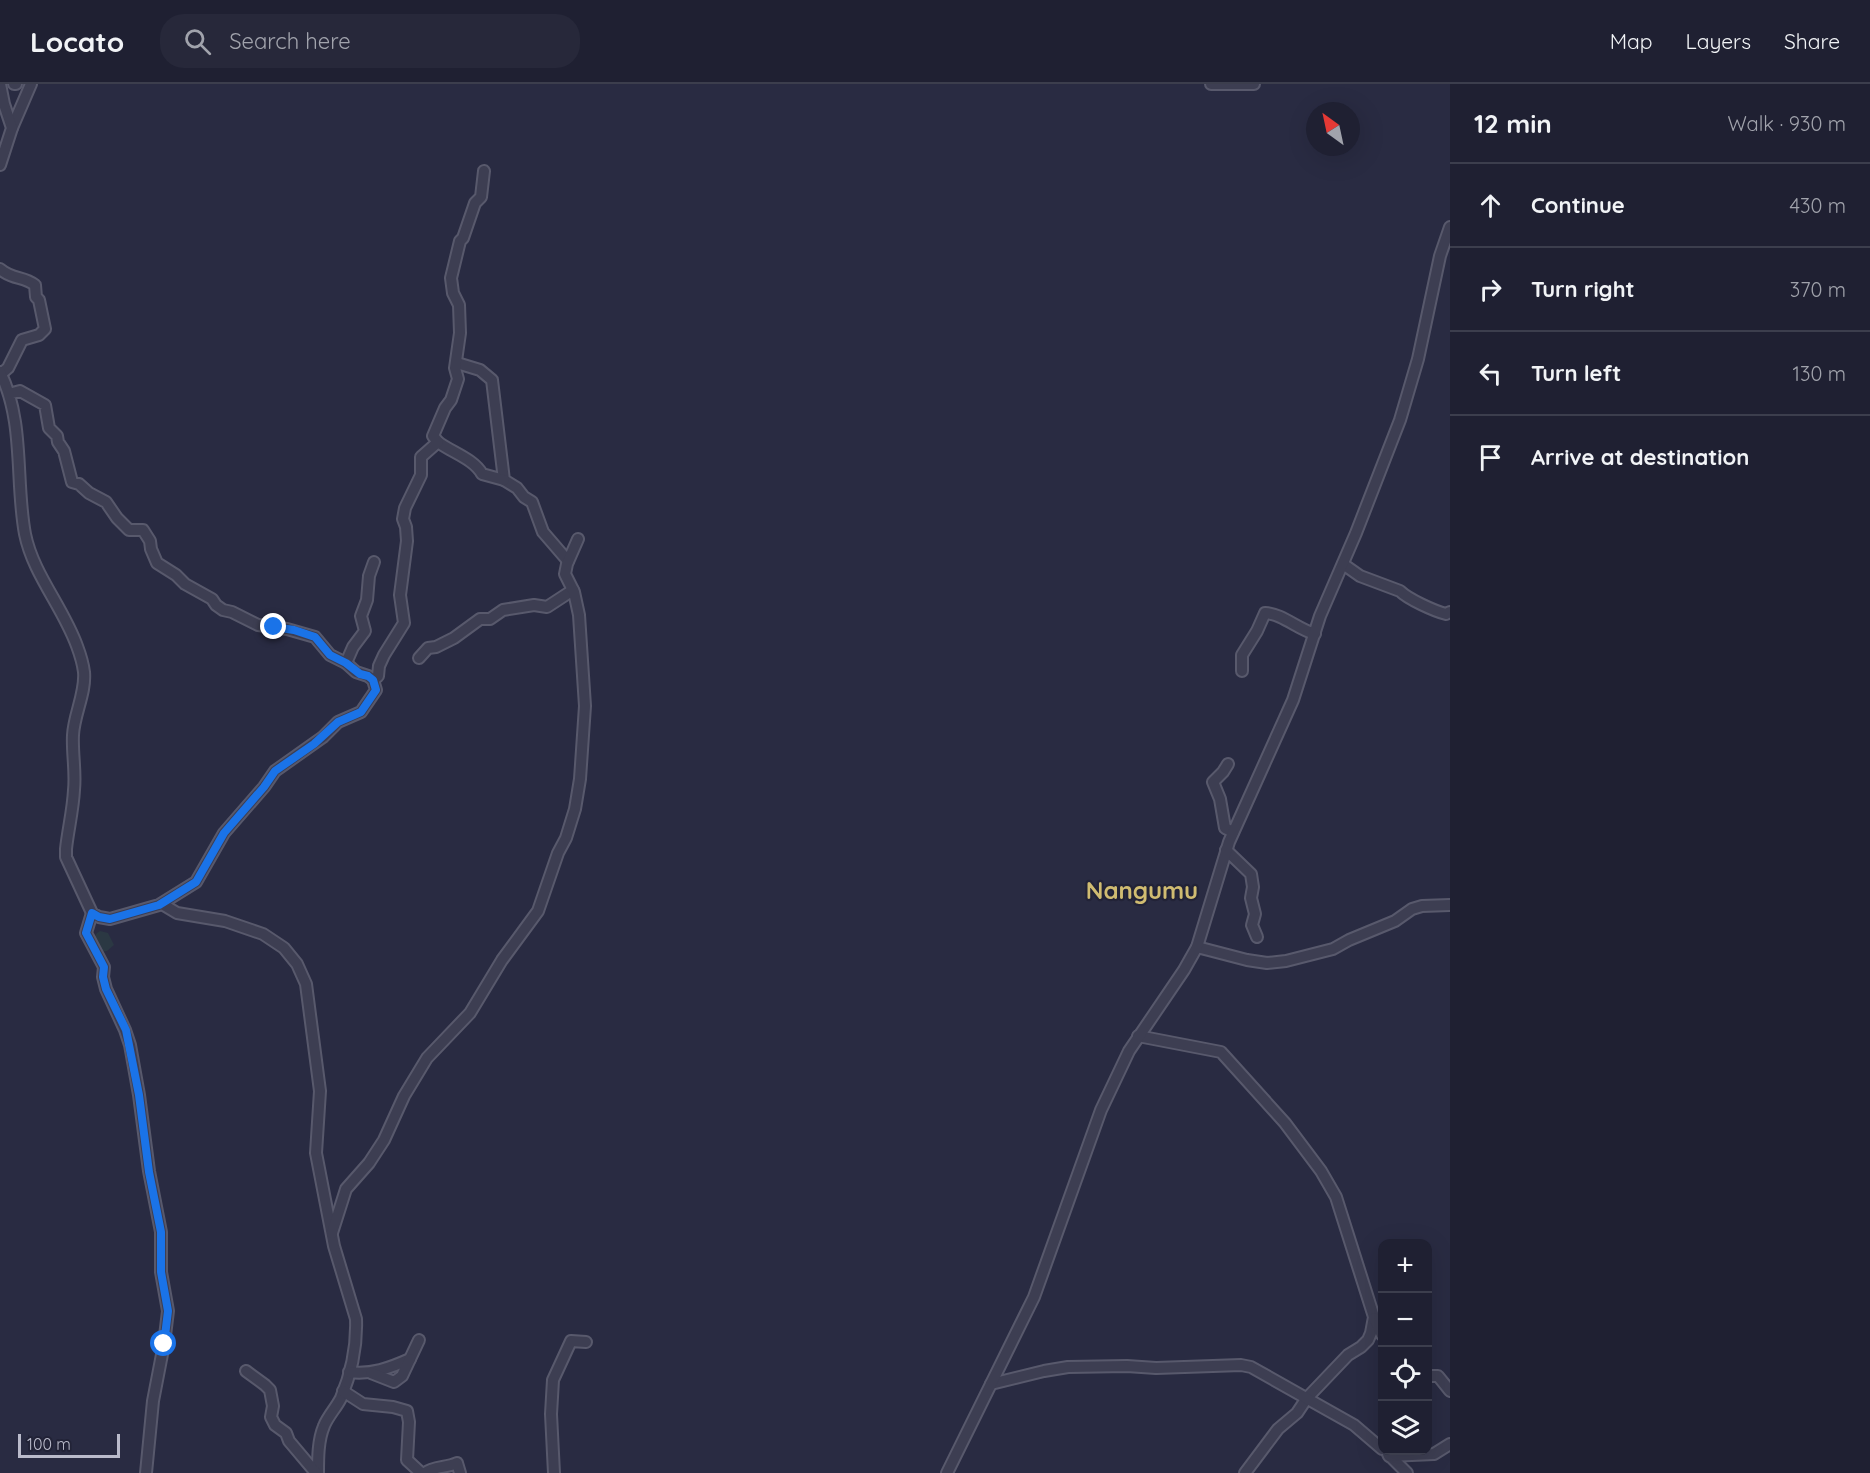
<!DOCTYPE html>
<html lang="en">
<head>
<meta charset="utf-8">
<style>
  :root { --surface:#1f2032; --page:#27283a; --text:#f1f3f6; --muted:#a1a3ac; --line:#3c3e4d }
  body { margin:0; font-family:Quicksand,sans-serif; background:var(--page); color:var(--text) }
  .controls { position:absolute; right:18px; bottom:18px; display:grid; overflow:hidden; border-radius:12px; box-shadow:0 6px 24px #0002 }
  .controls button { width:54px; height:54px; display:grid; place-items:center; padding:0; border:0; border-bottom:2px solid var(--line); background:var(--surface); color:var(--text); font:30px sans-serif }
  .compass { position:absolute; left:1306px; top:18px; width:54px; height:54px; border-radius:50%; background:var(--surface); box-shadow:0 6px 24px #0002; rotate:327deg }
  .scale { position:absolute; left:18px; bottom:15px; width:102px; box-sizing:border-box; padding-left:6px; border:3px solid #babbcb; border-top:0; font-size:16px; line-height:21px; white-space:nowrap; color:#babbcb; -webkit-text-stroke:4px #222337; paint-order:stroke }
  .stop { position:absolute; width:18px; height:18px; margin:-14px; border:4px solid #1a73e8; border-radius:50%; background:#fff }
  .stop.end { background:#1a73e8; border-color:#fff; box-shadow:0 2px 6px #0008 }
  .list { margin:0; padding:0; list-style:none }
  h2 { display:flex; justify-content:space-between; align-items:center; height:78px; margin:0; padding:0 24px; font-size:26px }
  h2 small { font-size:20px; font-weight:400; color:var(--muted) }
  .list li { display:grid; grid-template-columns:39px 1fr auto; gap:18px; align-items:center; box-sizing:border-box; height:84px; padding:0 24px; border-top:2px solid var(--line) }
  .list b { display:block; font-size:22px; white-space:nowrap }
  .list em { font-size:20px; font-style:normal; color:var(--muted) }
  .icon { flex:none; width:33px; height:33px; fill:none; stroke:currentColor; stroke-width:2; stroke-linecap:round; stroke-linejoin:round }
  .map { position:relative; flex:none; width:1450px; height:1389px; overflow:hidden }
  header { display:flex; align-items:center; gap:36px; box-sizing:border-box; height:84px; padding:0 30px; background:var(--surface); border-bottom:2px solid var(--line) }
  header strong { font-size:28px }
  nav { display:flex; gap:33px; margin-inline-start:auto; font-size:21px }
  .search { width:420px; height:54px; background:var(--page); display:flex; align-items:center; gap:15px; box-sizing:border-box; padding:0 21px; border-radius:24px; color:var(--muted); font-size:22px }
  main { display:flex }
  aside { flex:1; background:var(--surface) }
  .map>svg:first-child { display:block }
  .green { fill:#2b3843 }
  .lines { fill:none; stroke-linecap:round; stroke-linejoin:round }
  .minor-casing { stroke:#58596c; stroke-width:14 }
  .minor { stroke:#3d3e52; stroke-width:10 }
  .route { stroke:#1a73e8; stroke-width:8 }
  .labels { text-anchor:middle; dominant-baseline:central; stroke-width:4.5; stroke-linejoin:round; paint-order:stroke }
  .quarter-label { font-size:24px; font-weight:bold; fill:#d0bc71; stroke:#222337 }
</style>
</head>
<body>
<header>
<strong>Locato</strong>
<div class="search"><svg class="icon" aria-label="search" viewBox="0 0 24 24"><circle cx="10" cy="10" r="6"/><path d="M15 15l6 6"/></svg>Search here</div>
<nav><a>Map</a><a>Layers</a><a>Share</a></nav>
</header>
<main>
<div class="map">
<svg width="1450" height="1389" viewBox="0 0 1450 1389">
  <rect width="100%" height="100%" fill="#292b42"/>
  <polygon class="green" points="100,847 108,849 114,861 107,867 98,868 93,855 97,849"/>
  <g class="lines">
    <g class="minor-casing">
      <g id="minor">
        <polyline points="14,0 16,0"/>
        <polyline points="1211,0 1254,0"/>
        <polyline points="12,44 31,0"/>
        <polyline points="0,81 12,44 4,20 0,0"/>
        <path d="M0,185c13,11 23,7 35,16l1,12 3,3 6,29 -6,6 -17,5 -14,28 -7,6"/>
        <polyline points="457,279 480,286 492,296 504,396 517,404 524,413 532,418 543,448 568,477"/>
        <path d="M0,288c25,50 15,109 25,162 8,40 38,73 52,112 3,8 6,18 7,26 2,21 -10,42 -11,63 -1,18 3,37 1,55 -1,20 -6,40 -8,59v8l26,56 7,4 11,2 49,-14 37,-23 28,-49 40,-46 11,-16 48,-34 15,-15 23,-10 15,-22 -3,-10 -5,-4 -12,-4 -10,-9 -16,-8 -15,-18 -28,-8 -29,-4 -26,-13 -9,-2 -7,-5 -4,-6 -27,-15 -9,-9 -19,-12 -6,-14 -1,-8 -7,-11h-14l-12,-12 -11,-16 -17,-9 -10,-9 -7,-2 -8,-31 -6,-9 -1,-6 -8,-8 -4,-23 -25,-14 -11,3"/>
        <path d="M438,358c13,10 36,17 44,32l22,6"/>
        <path d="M1343,480l17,12 40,15c8,8 34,20 46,23l4,-2"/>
        <polyline points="419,574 428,564 436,563 454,554 480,535 490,535 503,526 534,521 547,523 573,506"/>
        <polyline points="346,579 353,563 365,547 361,532 367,516 369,492 374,478"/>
        <path d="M1242,587v-16l15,-24 8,-18c18,1 32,16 50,21"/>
        <polyline points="373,596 378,592 379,582 384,571 404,539 400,511 407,457 406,443 403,435 405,424 421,391 421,373 438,358 433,352 445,324 451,316 458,295 455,284 460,249 459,221 453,209 451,194 460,157 463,154 475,119 481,113 484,87"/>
        <polyline points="1228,680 1223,688 1213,698 1220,715 1225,744 1233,748"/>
        <polyline points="1226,766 1251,790 1253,803 1251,814 1255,830 1252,841 1257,853"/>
        <path d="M162,820l15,9 48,8 38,13 21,14 13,16 9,20 14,107 -4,62 18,93 22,73c1,26 -5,55 -15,79 -5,10 -13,18 -17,28 -6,14 -6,32 -6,47"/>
        <polyline points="92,829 86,849 104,883 103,893 106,905 125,946 130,961 139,1011 149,1087 161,1148 161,1188 168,1227 164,1260 153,1317 146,1389"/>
        <polyline points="1197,863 1247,876 1267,879 1286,877 1333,865 1349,856 1395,837 1412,825 1422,822 1450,821"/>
        <polyline points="1138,952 1221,968 1285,1039 1321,1087 1336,1113 1374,1233 1371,1249 1368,1256 1361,1263 1348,1271 1307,1314 1297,1329 1278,1345 1245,1389"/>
        <polyline points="332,1149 346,1105 369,1079 384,1056 404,1012 427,974 470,929 502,876 538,827 558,769 566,754 575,725 580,695 585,622 579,531 574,508 565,490 567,480 578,455"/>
        <polyline points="1374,1234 1382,1251"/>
        <polyline points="246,1287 265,1301 270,1306 273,1322 271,1333 275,1341 286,1349 289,1357 316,1389"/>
        <path d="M349,1288c22,3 41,-4 61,-13l9,-19"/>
        <polyline points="371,1289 394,1298 402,1292 410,1275"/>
        <polyline points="1428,1292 1438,1292 1450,1307"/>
        <polyline points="991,1300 1044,1287 1068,1283 1127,1282 1156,1284 1241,1281 1251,1283 1354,1341 1382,1365"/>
        <polyline points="343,1307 363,1320 393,1323 407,1327 409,1338 407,1376 421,1389"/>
        <polyline points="1388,1370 1407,1389"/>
        <polyline points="1389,1372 1434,1370 1450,1360"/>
        <path d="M425,1389c8,-7 22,-5 32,-10l3,10"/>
        <polyline points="554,1389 551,1330 553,1296 571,1257 586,1258"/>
        <polyline points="947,1389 1034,1213 1101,1026 1129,967 1184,886 1197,863 1229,758 1293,616 1320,532 1356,449 1400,336 1418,275 1440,172 1450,143"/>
      </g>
    </g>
    <use href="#minor" class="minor"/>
  </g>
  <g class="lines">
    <polyline class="route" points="164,1260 168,1227 161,1188 161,1148 149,1088 139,1011 126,946 106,905 103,893 104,883 86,849 92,829 99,833 110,835 159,821 196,798 224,749 264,703 275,687 314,660 338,638 361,628 376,606 373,596 368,592 360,590 346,579 330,571 315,553 294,546 274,543"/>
  </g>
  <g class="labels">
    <g class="quarter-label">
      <text x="1142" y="806">Nangumu</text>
    </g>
  </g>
</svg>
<div class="controls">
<button>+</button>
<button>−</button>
<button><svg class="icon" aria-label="locate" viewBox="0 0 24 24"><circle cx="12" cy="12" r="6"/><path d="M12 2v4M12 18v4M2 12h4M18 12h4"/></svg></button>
<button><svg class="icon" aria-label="layers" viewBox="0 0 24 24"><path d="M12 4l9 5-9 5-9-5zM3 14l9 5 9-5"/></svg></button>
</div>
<svg class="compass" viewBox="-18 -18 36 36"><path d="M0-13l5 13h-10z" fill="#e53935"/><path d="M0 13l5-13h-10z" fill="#a1a3ac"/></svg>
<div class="scale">100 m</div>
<div class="stop" style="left:164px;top:1260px"></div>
<div class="stop end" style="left:274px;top:543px"></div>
</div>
<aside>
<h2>12 min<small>Walk · 930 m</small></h2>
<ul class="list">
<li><svg class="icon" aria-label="ahead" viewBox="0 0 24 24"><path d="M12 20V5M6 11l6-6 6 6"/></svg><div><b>Continue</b></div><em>430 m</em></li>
<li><svg class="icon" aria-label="right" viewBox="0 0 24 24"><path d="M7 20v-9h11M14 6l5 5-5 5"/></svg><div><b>Turn right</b></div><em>370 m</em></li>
<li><svg class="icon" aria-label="left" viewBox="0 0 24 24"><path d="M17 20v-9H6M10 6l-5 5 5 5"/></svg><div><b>Turn left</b></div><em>130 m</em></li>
<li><svg class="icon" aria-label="arrive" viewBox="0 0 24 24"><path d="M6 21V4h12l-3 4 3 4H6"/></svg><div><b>Arrive at destination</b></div></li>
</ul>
</aside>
</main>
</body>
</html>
